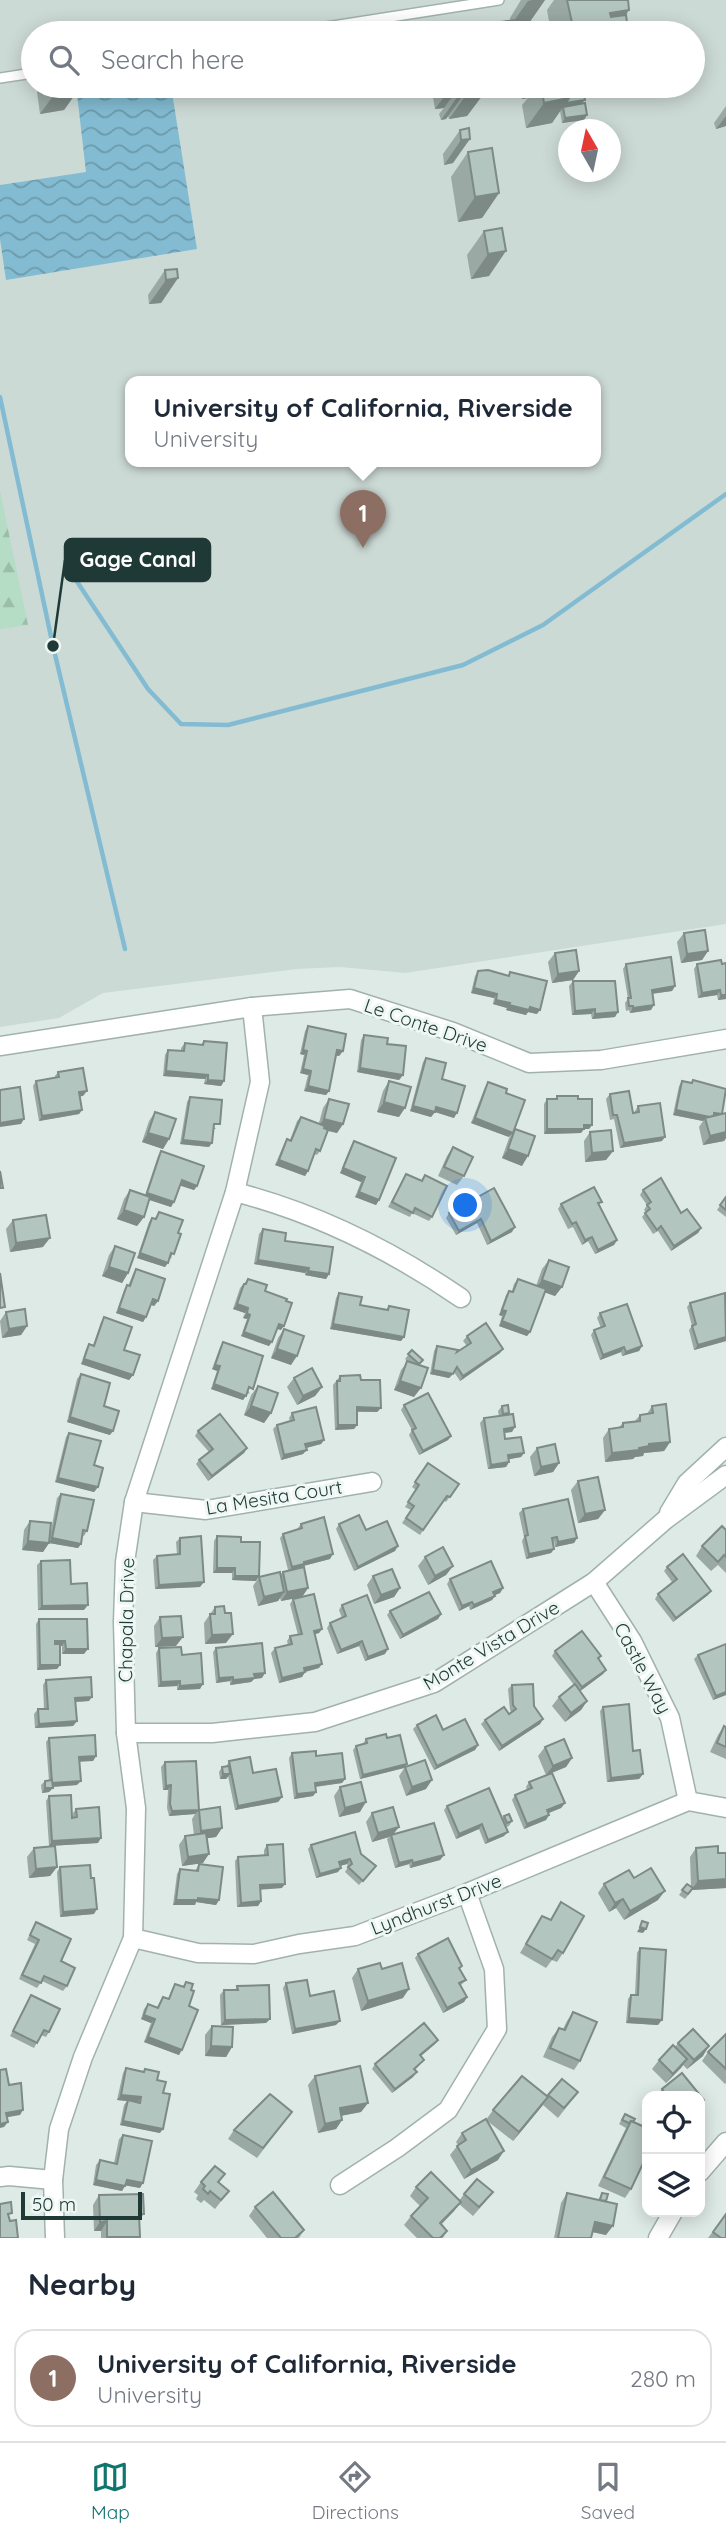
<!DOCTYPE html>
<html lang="en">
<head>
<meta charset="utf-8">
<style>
  :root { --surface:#fff; --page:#f2f2f3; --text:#1f2937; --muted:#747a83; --line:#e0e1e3; --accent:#0f766e }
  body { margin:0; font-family:Quicksand,sans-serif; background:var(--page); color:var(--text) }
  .controls { position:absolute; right:21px; bottom:21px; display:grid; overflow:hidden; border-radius:14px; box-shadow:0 4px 18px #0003 }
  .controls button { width:63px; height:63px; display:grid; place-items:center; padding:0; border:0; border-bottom:2px solid var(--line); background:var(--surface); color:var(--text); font:35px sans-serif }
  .compass { position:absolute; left:558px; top:119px; width:63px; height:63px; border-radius:50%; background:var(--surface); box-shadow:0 4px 18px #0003; rotate:351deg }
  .scale { position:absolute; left:21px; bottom:18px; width:121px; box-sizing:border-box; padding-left:7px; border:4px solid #1f3a36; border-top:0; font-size:19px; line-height:24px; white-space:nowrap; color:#1f3a36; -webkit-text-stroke:5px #eef7f3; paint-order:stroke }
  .you { position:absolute; left:466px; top:1206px; width:24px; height:24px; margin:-18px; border:5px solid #fff; border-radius:50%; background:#1a73e8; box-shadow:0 0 0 10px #1a73e833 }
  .badge { display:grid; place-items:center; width:46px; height:46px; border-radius:50%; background:var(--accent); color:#fff; font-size:23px; font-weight:700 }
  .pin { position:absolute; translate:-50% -58px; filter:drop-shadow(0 2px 4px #0008) }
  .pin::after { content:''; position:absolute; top:37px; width:24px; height:21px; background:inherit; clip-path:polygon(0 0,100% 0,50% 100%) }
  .popup { position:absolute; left:125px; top:376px; width:476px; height:91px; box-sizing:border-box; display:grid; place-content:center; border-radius:14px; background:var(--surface); filter:drop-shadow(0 2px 5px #0005); font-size:23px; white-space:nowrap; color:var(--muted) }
  .popup b { font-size:26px; color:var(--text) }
  .popup::after { content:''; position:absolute; left:50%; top:100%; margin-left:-14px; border:14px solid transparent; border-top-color:var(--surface) }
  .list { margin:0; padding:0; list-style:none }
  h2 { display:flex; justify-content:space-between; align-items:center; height:91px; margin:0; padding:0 28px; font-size:30px }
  h2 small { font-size:23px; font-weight:400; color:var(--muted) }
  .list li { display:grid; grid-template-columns:46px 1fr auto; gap:21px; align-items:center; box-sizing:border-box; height:98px; margin:0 14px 14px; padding:0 14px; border:2px solid var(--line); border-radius:21px }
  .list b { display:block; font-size:26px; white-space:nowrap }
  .list p { margin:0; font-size:23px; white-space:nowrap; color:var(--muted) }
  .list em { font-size:23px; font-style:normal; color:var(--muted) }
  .icon { flex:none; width:38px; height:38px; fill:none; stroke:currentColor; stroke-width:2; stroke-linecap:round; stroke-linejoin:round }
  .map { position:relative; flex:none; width:726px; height:2238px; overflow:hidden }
  .search { position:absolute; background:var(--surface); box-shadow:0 4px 18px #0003; left:21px; right:21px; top:21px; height:77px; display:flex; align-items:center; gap:18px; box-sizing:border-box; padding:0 24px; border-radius:38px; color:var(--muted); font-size:26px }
  .sheet { height:203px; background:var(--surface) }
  nav { display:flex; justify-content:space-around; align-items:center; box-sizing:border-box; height:98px; border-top:2px solid var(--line); background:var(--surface); font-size:19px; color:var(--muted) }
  nav a { display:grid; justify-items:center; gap:4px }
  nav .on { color:var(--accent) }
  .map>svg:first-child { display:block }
  .built { fill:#ccdad5; fill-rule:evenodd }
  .forest { fill:url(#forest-firs) }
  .water { fill:url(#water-waves) }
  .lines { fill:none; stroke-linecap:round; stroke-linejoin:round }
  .stream { stroke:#83bcd2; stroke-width:4.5 }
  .service-casing { stroke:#a1b2ae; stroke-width:12 }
  .minor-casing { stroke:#a1b2ae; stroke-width:21 }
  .service { stroke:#fff; stroke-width:9 }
  .minor { stroke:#fff; stroke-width:18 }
  .wall { fill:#9aa9a4 }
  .shaded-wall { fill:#7d8a86 }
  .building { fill:#b3c5bf; stroke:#7d8a86; stroke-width:2 }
  .labels { text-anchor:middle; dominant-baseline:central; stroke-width:6; stroke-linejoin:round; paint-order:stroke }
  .street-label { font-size:19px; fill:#1f3a36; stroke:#eef7f3 }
  .leader { fill:none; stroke:#1f3a36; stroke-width:2.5 }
  .callout-dot { fill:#1f3a36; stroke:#eef7f3; stroke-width:2.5 }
  .callout { fill:#1f3a36; stroke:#1f3a36; stroke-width:2.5 }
  .callout-label { font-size:21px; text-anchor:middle; font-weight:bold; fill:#fff }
</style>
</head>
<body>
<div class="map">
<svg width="726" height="2238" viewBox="0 0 726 2238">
  <defs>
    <pattern id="forest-firs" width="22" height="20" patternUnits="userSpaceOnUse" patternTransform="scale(1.75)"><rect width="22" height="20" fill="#b5dcc4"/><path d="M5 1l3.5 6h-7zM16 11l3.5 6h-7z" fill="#9bbea9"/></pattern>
    <pattern id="water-waves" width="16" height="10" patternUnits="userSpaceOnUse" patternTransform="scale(1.75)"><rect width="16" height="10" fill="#83bcd2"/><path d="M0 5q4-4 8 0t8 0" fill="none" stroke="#6b9aab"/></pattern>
  </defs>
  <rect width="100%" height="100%" fill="#deeae6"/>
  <path class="built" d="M0,0h726v924l-321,49 -65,-6 -43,2 -194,24 -44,25 -59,9zM33,33h660v53h-660zM568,130h42v42h-42zM130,382h466v80h-466z"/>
  <polygon class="forest" points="0,491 28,625 0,629"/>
  <polygon class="water" points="123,86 171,86 197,249 6,280 0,239 0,185 86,172 77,94"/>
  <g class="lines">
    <g class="stream">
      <polyline points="0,397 53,646 125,949"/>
      <polyline points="70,571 148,689 181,724 228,725 463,665 543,625 726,494"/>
    </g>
    <g class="service-casing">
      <g id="service">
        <polyline points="288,33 499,0"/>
        <polyline points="0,78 33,73"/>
      </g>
    </g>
    <g class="minor-casing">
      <g id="minor">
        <polyline points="0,1046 252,1007 350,999 453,1032 529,1063 601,1060 726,1039"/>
        <path d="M235,1192c82,21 156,58 226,106"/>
        <polyline points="134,1502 206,1510 372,1482"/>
        <polyline points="669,1513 687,1483 726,1447"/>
        <polyline points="594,1582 632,1641 670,1718 688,1801"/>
        <polyline points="126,1733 212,1733 315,1722 434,1683 594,1582 665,1520 726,1475"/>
        <polyline points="133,1938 198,1953 254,1954 299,1944 355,1936 467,1893 688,1801 726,1808"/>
        <polyline points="700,2172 726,2142"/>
        <polyline points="0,2177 9,2176 53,2180"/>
        <polyline points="340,2185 397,2148 448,2110 497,2029 494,1969 467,1893"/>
        <polyline points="55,2238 53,2180 59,2129 83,2057 133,1938 136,1808 126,1733 123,1622 125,1562 134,1502 235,1192 260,1082 252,1007"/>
        <polyline points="658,2238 673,2212"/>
      </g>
    </g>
    <use href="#service" class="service"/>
    <use href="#minor" class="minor"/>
  </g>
  <g class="wall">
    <polygon points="521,0 545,0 529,23 516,25 518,33 485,33 492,23 510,20 510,18"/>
    <polygon points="554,0 628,0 626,33 551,33 547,10"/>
    <polygon points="41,86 81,86 64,110 40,114 37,92"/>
    <polygon points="431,86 484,86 485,92 467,116 449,119 448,116 446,119 441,120 439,114 444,108 435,109"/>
    <polygon points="520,86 581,86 580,87 582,104 587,115 584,120 562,123 560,111 563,107 552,123 526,128 522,105 528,98 522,99"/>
    <polygon points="726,106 726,126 716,129 714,123"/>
    <polygon points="469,128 453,163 444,165 443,154 460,130"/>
    <polygon points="468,152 499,193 482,218 458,222 451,177"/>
    <polygon points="502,228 489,276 471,279 467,255 484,231"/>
    <polygon points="165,270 178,278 161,303 149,304 148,295"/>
    <polygon points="684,933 708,951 702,960 681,963 677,942"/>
    <polygon points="555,953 579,971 573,980 552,983 548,962"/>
    <polygon points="626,964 675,986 672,991 652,994 651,1010 630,1013 629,1010 626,1011 625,1003 628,999 623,969"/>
    <polygon points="697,964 722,964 726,999 718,1000 717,995 698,998 694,969"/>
    <polygon points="478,971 508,976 510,972 537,1014 528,1012 526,1015 506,1010 507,1008 493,1004 494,998 471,993 475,976"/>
    <polygon points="573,981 615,1017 592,1019 591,1014 572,1015 569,986"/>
    <polygon points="308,1026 343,1051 339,1056 336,1055 329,1091 326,1095 304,1091 308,1075 300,1073 304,1055 300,1054 305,1031"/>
    <polygon points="364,1035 387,1044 403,1075 399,1080 357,1072 361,1040"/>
    <polygon points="204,1041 224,1081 221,1086 204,1084 205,1079 163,1076 165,1055 168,1050 181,1051 181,1048 185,1043 201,1045"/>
    <polygon points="426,1058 442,1079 454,1118 435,1112 431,1117 410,1111 423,1062"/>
    <polygon points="58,1072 83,1096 80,1096 82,1110 79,1114 39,1121 33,1086 36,1081 55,1078 55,1076"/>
    <polygon points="693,1080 722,1114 726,1113 726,1138 724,1141 703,1145 699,1127 703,1121 673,1115 679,1086 682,1081 691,1083"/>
    <polygon points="389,1081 399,1117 377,1112 383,1091"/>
    <polygon points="488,1082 506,1093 509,1137 471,1123 485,1087"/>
    <polygon points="610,1094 633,1113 635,1113 635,1111 638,1106 662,1141 620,1148 614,1119 610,1120 606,1099"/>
    <polygon points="557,1096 592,1125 589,1129 584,1129 581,1133 544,1134 544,1104 547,1099 555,1099"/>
    <polygon points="190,1097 216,1129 214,1129 209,1147 180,1144 187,1102"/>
    <polygon points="329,1099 343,1124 337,1133 328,1131 320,1151 317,1155 314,1154 308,1171 305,1176 275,1165 284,1144 287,1139 290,1140 297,1121 301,1117 319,1123 323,1108"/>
    <polygon points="155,1112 169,1139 163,1149 142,1142 149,1121"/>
    <polygon points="515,1129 522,1166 502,1158 509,1138"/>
    <polygon points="590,1132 613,1151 606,1160 585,1162 584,1141"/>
    <polygon points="354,1141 379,1200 376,1205 355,1197 361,1182 340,1173 351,1146"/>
    <polygon points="453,1147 464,1176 457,1185 438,1176 447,1156"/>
    <polygon points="161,1151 197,1186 194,1190 180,1185 171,1207 149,1200 144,1217 137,1226 117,1219 124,1199 130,1190 145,1195 158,1156"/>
    <polygon points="406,1174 421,1181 425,1175 432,1217 429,1221 412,1213 410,1217 388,1207"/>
    <polygon points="494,1188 512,1232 487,1245 477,1223 456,1235 446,1218 449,1213"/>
    <polygon points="643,1190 681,1213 701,1228 698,1233 671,1251 658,1231 653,1234 642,1217 646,1212 644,1210 647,1205 640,1195"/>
    <polygon points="726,1197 726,1217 717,1210"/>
    <polygon points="561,1204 599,1205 617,1240 614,1245 595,1254 588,1241 582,1245 573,1227 568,1229 558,1209"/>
    <polygon points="159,1212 178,1233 171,1259 170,1258 165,1267 137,1258 149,1222 152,1218 155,1219"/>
    <polygon points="13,1220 43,1247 10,1252 6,1229"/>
    <polygon points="263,1229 285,1241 329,1274 326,1279 305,1275 305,1273 254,1264 259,1234"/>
    <polygon points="115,1246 128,1273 122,1283 102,1276 109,1255"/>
    <polygon points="549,1260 562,1287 555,1296 545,1292 530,1332 527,1336 499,1326 502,1316 499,1315 506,1295 509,1291 512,1291 514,1284 518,1279 536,1286 542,1269"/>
    <polygon points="136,1269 158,1301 154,1306 151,1305 146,1317 143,1322 116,1313 124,1290 127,1285 128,1286 133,1274"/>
    <polygon points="248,1279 265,1291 281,1330 277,1329 269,1346 241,1336 247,1319 243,1318 245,1313 233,1309 240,1288"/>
    <polygon points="339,1293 360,1305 386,1310 389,1306 404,1337 401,1341 330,1329 336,1298"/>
    <polygon points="726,1295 726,1341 694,1350 689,1330 692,1326 687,1307 690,1303"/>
    <polygon points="6,1312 27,1326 21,1335 2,1338 0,1321"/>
    <polygon points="600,1313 642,1346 639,1351 622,1356 621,1352 600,1360 591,1335 594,1330 601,1328 597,1318"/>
    <polygon points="104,1317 124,1350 133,1375 129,1380 81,1364 86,1349 89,1344 93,1345 101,1322"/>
    <polygon points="284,1329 291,1365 271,1358 278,1338"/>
    <polygon points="467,1336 500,1353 460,1381 454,1372 449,1378 430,1374 434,1351 437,1346 457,1352 467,1346 463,1341"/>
    <polygon points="223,1342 250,1394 247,1393 243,1400 211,1389 217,1371 212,1369 220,1347"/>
    <polygon points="412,1350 423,1360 419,1365 414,1397 394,1390 401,1370 408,1361 405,1359"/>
    <polygon points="81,1374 110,1435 67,1422 77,1379"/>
    <polygon points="340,1376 361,1380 381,1408 377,1412 357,1412 357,1425 354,1429 335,1430 333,1385"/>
    <polygon points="294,1378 322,1387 315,1396 297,1405 287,1387"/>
    <polygon points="258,1386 271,1413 264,1423 244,1415 251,1395"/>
    <polygon points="404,1405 451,1436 448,1440 419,1455 409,1435 412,1430 401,1410"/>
    <polygon points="502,1406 508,1414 512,1432 504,1433 505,1439 524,1453 521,1457 509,1459 509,1462 506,1467 488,1469 480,1423 484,1418 499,1416 498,1411"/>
    <polygon points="652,1406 670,1442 664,1451 644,1453 643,1456 635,1457 633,1459 605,1462 603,1438 609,1429 619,1427 623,1423 635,1421 640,1415 647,1414"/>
    <polygon points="292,1413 324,1440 321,1444 306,1448 303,1454 281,1460 273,1429 277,1425 290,1421 289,1418"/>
    <polygon points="198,1431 247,1448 244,1453 208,1481 196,1464 199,1460 209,1452 195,1436"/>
    <polygon points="69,1433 94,1465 98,1487 94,1492 55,1482 66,1437"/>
    <polygon points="537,1448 559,1463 553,1472 534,1476 530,1457"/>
    <polygon points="428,1463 459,1484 446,1502 443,1500 420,1535 402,1523 411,1510 405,1507 416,1490 412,1487"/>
    <polygon points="578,1481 605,1510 598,1519 578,1523 571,1490"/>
    <polygon points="61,1494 87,1531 84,1536 82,1535 81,1544 78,1548 49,1543 43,1552 22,1550 24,1530 30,1521 50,1536 57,1498"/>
    <polygon points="523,1509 577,1538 574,1543 555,1547 554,1541 553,1542 554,1549 551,1553 526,1559 522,1541 524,1537 519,1513"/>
    <polygon points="301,1524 330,1559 303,1566 302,1567 308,1588 302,1597 281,1601 280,1598 278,1601 258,1606 253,1586 259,1577 280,1575 283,1572 288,1570 280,1538 283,1534 298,1530 298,1528"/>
    <polygon points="339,1524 366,1530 395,1551 354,1571 336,1529"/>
    <polygon points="726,1530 726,1573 718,1565 711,1571 696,1556 702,1546"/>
    <polygon points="217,1536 241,1542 256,1581 232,1580 232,1573 213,1573 214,1541"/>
    <polygon points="180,1538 200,1587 155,1589 153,1560 157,1556 177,1554 176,1542"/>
    <polygon points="425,1557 453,1566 446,1575 428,1585 418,1566"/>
    <polygon points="41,1561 71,1584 84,1610 38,1610 37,1565"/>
    <polygon points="667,1567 708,1595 673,1622 655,1599 658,1594 672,1582 664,1571"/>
    <polygon points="373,1576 400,1588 394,1597 374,1604 367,1585"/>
    <polygon points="450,1579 503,1588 500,1593 495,1595 492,1600 470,1610 469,1606 459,1611 447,1584"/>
    <polygon points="293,1599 322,1629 319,1633 315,1634 319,1668 305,1672 302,1677 279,1683 271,1653 275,1648 288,1645 287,1641 290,1636 298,1635 290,1604"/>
    <polygon points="342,1605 385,1654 365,1661 359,1646 337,1654 327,1628 330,1623 342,1618 339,1610"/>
    <polygon points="215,1607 226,1643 205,1644 204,1623"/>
    <polygon points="390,1611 441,1614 438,1619 400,1639 387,1615"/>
    <polygon points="160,1617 176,1646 155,1647 154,1626"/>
    <polygon points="39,1619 84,1654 62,1654 62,1646 60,1646 60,1665 57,1669 37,1670 36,1624"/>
    <polygon points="726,1644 726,1695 713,1700 694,1659 698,1655"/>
    <polygon points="159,1648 182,1655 200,1689 177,1690 177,1686 158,1687 156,1653"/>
    <polygon points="216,1648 262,1678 254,1679 251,1682 230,1685 230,1681 216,1683 213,1652"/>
    <polygon points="555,1651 601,1656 599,1659 606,1670 603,1674 580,1691 587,1701 581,1710 565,1722 552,1706 559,1697 574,1685 552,1656"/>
    <polygon points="46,1680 89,1701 75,1702 77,1721 73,1726 35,1728 34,1714 38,1709 44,1709 43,1685"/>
    <polygon points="512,1685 534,1706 543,1719 540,1724 499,1751 481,1724 485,1720 509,1714 511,1712 510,1710 508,1689"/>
    <polygon points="603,1707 643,1774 639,1779 607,1782 600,1711"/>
    <polygon points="417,1725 443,1730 478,1745 475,1750 434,1770 413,1729"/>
    <polygon points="724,1726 726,1727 726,1759 710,1752 718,1735"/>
    <polygon points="49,1738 96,1756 93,1761 80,1761 77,1785 53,1787 49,1792 42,1793 41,1785 45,1781 49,1781 46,1742"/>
    <polygon points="387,1738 404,1768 360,1779 353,1750 356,1746 363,1744 366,1739"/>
    <polygon points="545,1747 572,1758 566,1767 552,1773 565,1803 561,1808 548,1813 549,1815 546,1820 524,1829 512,1800 515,1795 527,1790 526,1787 529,1782 546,1775 538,1756"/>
    <polygon points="292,1753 316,1756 345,1779 342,1783 316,1787 316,1792 313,1796 294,1799 289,1758"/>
    <polygon points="229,1761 253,1773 282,1797 278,1802 235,1810 228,1776 226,1779 220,1779 219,1772 222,1767 226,1767"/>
    <polygon points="165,1762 199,1810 222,1828 216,1837 207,1838 203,1863 182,1866 179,1845 185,1836 194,1835 192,1819 195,1814 169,1816 167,1808 168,1790 163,1790 161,1767"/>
    <polygon points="405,1767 426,1789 406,1796 399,1776"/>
    <polygon points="340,1787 360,1812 339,1817 334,1796"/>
    <polygon points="49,1796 72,1818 73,1817 73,1813 76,1809 98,1843 49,1846 46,1801"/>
    <polygon points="447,1806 502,1819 504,1816 512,1821 509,1826 506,1827 504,1836 485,1844 479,1829 456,1839 444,1810"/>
    <polygon points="372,1813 394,1834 444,1855 440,1860 410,1868 409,1864 395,1868 387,1839 389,1837 372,1842 366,1822"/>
    <polygon points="267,1845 282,1888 260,1889 261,1901 258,1906 237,1907 235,1861 238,1857 264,1855 264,1850"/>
    <polygon points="311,1845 361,1854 376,1866 359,1885 345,1872 348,1867 347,1864 340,1866 338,1872 316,1878 308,1849"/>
    <polygon points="34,1848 57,1867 50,1876 29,1878 27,1857"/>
    <polygon points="696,1848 718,1853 726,1853 726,1888 692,1890 685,1899 679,1895 687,1884 691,1887 690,1857"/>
    <polygon points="199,1864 219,1900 216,1905 196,1902 195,1905 173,1905 177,1874 180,1869 195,1871"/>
    <polygon points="60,1867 94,1914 60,1917 57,1872"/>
    <polygon points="634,1878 658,1900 624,1920 616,1908 609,1912 598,1893 604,1884"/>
    <polygon points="561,1902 563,1953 557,1962 552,1960 546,1968 520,1953 542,1916 550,1920"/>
    <polygon points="36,1922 61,1961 67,1986 63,1991 42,1981 37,1988 19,1979 35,1944 27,1940"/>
    <polygon points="640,1948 658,2025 626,2023 628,1999 631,1995 635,1995 637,1953"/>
    <polygon points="418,1954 462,1966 460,1969 466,1980 461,1985 467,1997 464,2002 443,2013 415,1958"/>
    <polygon points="358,1969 382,1969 403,1998 361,2011 352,1978"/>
    <polygon points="186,1982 191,1990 189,2006 179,2055 144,2042 151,2023 141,2019 144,2009 148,2004 157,2007 163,1997 168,1999 172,1989 175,1984 182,1987"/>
    <polygon points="286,1983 310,1996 336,2025 292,2034 283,1988"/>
    <polygon points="237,1986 270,2019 266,2023 221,2025 220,1995 224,1990 235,1990"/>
    <polygon points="31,1995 49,2032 46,2037 41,2035 34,2048 10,2036"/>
    <polygon points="573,2012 580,2061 574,2070 543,2057 552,2037 559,2028 563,2029 567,2021"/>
    <polygon points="212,2026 232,2047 226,2057 205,2056 205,2035"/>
    <polygon points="726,2034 726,2083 725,2084 702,2061 708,2052"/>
    <polygon points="678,2043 703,2056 687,2069 683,2065 666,2083 652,2069 659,2060 675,2047"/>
    <polygon points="435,2044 421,2056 424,2060 415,2070 413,2077 392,2093 372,2069 375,2064"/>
    <polygon points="126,2068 143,2072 145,2069 157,2080 163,2093 160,2133 120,2125 124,2105 127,2101 117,2100 123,2073"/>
    <polygon points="682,2073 704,2100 700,2106 700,2096 657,2096 662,2089"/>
    <polygon points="315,2076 368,2103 361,2112 341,2116 342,2120 336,2129 318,2133 308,2085"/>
    <polygon points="562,2079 578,2092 558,2118 543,2105 513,2141 486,2120 493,2110 547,2096"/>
    <polygon points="292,2112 257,2158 228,2139 234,2130"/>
    <polygon points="625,2114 633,2122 631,2189 625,2198 598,2186 626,2128 619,2124"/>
    <polygon points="462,2133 498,2160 464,2179 450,2155 458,2145 456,2142"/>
    <polygon points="123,2135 140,2188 125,2185 122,2191 93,2185 96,2165 100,2160 114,2163 119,2139"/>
    <polygon points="225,2174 219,2182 229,2191 215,2209 204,2200 201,2203 196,2199 198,2195 194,2192 201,2182"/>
    <polygon points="416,2187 459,2201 464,2194 486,2201 473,2216 459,2204 454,2211 441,2225 447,2231 443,2238 417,2238 404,2225 411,2216 420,2206 410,2196"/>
    <polygon points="567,2193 598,2200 602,2193 606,2235 592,2232 591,2238 554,2238 561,2203"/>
    <polygon points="99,2195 144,2214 139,2220 140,2237 139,2238 101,2238 101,2231 94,2231 93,2205"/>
    <polygon points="255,2207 304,2230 299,2238 267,2238 249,2216"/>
    <polygon points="726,2214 726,2238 708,2238"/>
  </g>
  <g class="shaded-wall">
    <polygon points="533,0 545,0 529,23 511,25 528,1"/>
    <polygon points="629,10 614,32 628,30 626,33 596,33 610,13"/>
    <polygon points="590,24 584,33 568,33 573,27"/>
    <polygon points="77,86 81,86 64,110 40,114 58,89"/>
    <polygon points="452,86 462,86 457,93 457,90 444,108 435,109"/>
    <polygon points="531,86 536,86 528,98 522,99"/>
    <polygon points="570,86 581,86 579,89 561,91 565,87"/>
    <polygon points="485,92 467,116 449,119 466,95"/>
    <polygon points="464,94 446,119 441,120 458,96"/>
    <polygon points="569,98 585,100 581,104 563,107 552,123 526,128 544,103"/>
    <polygon points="587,115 584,120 562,123 565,118"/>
    <polygon points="726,116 726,126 716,129"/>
    <polygon points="470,139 453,163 444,165 461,140"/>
    <polygon points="499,193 482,218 458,222 475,197"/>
    <polygon points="506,251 489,276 471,279 488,254"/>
    <polygon points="178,278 161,303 149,304 166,280"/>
    <polygon points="708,951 702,960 681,963 687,954"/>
    <polygon points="579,971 573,980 552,983 558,974"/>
    <polygon points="675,986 672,991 649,994 652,990"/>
    <polygon points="474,988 497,994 494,998 471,993"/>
    <polygon points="720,990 717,995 698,998 702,993"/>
    <polygon points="721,995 726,995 726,999 718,1000"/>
    <polygon points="496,1000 510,1003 507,1008 493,1004"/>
    <polygon points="509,1005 530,1007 540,1010 537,1014 528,1012 526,1015 506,1010"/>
    <polygon points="654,1005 651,1010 630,1013 633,1008"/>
    <polygon points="595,1009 591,1014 572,1015 575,1011"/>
    <polygon points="618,1012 615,1017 592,1019 595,1014"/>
    <polygon points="303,1050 307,1051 304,1055 300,1054"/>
    <polygon points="337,1050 343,1051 339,1056 334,1055"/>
    <polygon points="360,1068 403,1075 399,1080 357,1072"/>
    <polygon points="303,1069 311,1071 308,1075 300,1073"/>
    <polygon points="166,1071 208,1075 205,1079 163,1076"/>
    <polygon points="208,1080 224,1081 221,1086 204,1084"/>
    <polygon points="308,1086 329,1091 326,1095 304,1091"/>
    <polygon points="87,1091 83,1096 76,1097 79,1092"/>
    <polygon points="384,1102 405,1108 399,1117 377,1112"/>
    <polygon points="413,1106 436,1107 457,1113 454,1118 435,1112 431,1117 410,1111"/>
    <polygon points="82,1110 79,1114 39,1121 42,1116"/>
    <polygon points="676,1110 714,1113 722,1115 705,1118 703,1121 673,1115"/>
    <polygon points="475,1118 513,1133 509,1137 471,1123"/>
    <polygon points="24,1119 21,1124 0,1127 0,1123"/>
    <polygon points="324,1119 343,1124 337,1133 317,1128"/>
    <polygon points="584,1125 592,1125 589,1129 584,1129 581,1133 544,1134 547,1129"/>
    <polygon points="726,1132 726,1138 724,1141 703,1145 710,1136"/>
    <polygon points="148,1133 169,1139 163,1149 142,1142"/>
    <polygon points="665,1137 662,1141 620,1148 624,1143"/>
    <polygon points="183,1140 212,1143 209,1147 180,1144"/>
    <polygon points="508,1149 528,1156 522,1166 502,1158"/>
    <polygon points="613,1151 606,1160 585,1162 592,1153"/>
    <polygon points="279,1160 308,1171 305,1176 275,1165"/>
    <polygon points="343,1168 365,1177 361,1182 340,1173"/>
    <polygon points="182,1180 197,1186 194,1190 178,1185"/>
    <polygon points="359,1192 379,1200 376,1205 355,1197"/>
    <polygon points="147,1193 174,1202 171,1207 144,1198"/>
    <polygon points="124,1210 144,1217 137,1226 117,1219"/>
    <polygon points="481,1219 477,1223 456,1235 459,1231"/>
    <polygon points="515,1227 512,1232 487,1245 491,1241"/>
    <polygon points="701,1228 698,1233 671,1251 674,1246"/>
    <polygon points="592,1237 588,1241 582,1245 585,1240"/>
    <polygon points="50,1238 43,1247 10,1252 16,1243"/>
    <polygon points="617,1240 614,1245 595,1254 598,1250"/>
    <polygon points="140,1253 168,1263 165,1267 137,1258"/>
    <polygon points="258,1260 309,1268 305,1273 254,1264"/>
    <polygon points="109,1267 128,1273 122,1283 102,1276"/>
    <polygon points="308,1271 329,1274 326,1279 305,1275"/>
    <polygon points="542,1280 562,1287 555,1296 535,1289"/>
    <polygon points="153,1299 158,1301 154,1306 149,1304"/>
    <polygon points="237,1304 248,1308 245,1313 233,1309"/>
    <polygon points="119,1308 146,1317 143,1322 116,1313"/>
    <polygon points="502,1310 506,1311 502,1316 499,1315"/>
    <polygon points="247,1313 250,1315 247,1319 243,1318"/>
    <polygon points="502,1321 530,1332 527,1336 499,1326"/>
    <polygon points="279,1324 284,1326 281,1330 275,1328"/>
    <polygon points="333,1324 404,1337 401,1341 330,1329"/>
    <polygon points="27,1326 21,1335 2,1338 9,1329"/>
    <polygon points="244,1332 272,1342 269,1346 241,1336"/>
    <polygon points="726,1337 726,1341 694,1350 698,1345"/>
    <polygon points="642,1346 639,1351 622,1356 626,1352"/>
    <polygon points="624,1347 621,1352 600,1360 603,1355"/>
    <polygon points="277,1349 297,1356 291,1365 271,1358"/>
    <polygon points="503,1349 500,1353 460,1381 463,1376"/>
    <polygon points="84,1359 133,1375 129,1380 81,1364"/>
    <polygon points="215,1365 220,1366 217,1371 212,1369"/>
    <polygon points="433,1370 453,1374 449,1378 430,1374"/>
    <polygon points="400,1381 421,1388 414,1397 394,1390"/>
    <polygon points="214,1384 246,1396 243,1400 211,1389"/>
    <polygon points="322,1387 315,1396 297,1405 303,1396"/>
    <polygon points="251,1406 271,1413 264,1423 244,1415"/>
    <polygon points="357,1407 381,1408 377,1412 353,1411"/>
    <polygon points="70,1417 113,1431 110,1435 67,1422"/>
    <polygon points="338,1425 357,1425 354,1429 335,1430"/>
    <polygon points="515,1427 512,1432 500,1433 504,1429"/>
    <polygon points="451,1436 448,1440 419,1455 423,1451"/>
    <polygon points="324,1440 321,1444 302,1449 305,1444"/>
    <polygon points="670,1442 664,1451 644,1453 643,1456 635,1457 633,1459 605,1462 612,1453 639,1448 649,1444"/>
    <polygon points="247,1448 244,1453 208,1481 212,1476"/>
    <polygon points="307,1450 303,1454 281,1460 284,1455"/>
    <polygon points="524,1453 521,1457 505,1460 508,1455"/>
    <polygon points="509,1462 506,1467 488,1469 491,1465"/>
    <polygon points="559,1463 553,1472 534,1476 541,1467"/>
    <polygon points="58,1478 98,1487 94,1492 55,1482"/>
    <polygon points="605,1510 598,1519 578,1523 585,1514"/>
    <polygon points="52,1538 81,1544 78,1548 49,1543 43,1552 22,1550 28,1541 49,1543"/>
    <polygon points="577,1538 574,1543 555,1547 558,1542"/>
    <polygon points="398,1546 395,1551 354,1571 358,1567"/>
    <polygon points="554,1549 551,1553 526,1559 529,1554"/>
    <polygon points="333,1554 330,1559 303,1566 301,1569 289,1572 292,1567 304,1562"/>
    <polygon points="453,1566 446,1575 428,1585 435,1576"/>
    <polygon points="217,1568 235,1568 232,1573 213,1573"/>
    <polygon points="235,1576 259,1576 256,1581 232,1580"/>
    <polygon points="204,1582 200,1587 155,1589 159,1585"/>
    <polygon points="308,1588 302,1597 281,1601 287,1592"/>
    <polygon points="400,1588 394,1597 374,1604 381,1595"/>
    <polygon points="503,1588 500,1593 490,1597 493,1592"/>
    <polygon points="711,1591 708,1595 673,1622 676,1618"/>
    <polygon points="284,1592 278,1601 258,1606 264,1597"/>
    <polygon points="495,1596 492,1600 470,1610 474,1605"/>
    <polygon points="472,1602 469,1606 459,1611 462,1606"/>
    <polygon points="88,1605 84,1610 38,1610 42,1606"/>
    <polygon points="441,1614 438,1619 400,1639 403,1635"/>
    <polygon points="322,1629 319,1633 311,1635 314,1631"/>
    <polygon points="233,1634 226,1643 205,1644 212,1635"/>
    <polygon points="183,1637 176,1646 155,1647 162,1638"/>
    <polygon points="55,1641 65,1641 62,1646 52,1646"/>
    <polygon points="362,1641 359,1646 337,1654 341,1650"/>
    <polygon points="66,1649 88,1649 84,1654 62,1654"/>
    <polygon points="388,1649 385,1654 365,1661 368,1657"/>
    <polygon points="322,1664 319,1668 301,1673 304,1668"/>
    <polygon points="40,1665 60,1665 57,1669 37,1670"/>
    <polygon points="606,1670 603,1674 579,1692 582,1687"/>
    <polygon points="305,1672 302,1677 279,1683 282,1678"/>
    <polygon points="265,1673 262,1678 254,1679 251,1682 230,1685 233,1680 254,1674"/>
    <polygon points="233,1677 230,1681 216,1683 219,1678"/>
    <polygon points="180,1681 177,1686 158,1687 161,1682"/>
    <polygon points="203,1684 200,1689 177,1690 180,1686"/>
    <polygon points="726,1692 726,1695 713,1700 716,1696"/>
    <polygon points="92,1697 89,1701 72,1702 75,1698"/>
    <polygon points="587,1701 581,1710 565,1722 571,1713"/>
    <polygon points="543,1719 540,1724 499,1751 502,1746"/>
    <polygon points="77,1721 73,1726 35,1728 39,1724"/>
    <polygon points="478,1745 475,1750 434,1770 437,1766"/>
    <polygon points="96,1756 93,1761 76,1762 79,1757"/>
    <polygon points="572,1758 566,1767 546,1775 553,1766"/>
    <polygon points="407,1764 404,1768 360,1779 363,1775"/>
    <polygon points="223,1774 230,1774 226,1779 220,1779"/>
    <polygon points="643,1774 639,1779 607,1782 611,1778"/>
    <polygon points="345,1779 342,1783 312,1787 315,1783"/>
    <polygon points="432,1780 426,1789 406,1796 412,1787"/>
    <polygon points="81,1781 77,1785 49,1787 52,1783"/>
    <polygon points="171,1785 168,1790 163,1790 166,1786"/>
    <polygon points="45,1788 53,1788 49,1792 42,1793"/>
    <polygon points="316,1792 313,1796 294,1799 297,1794"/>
    <polygon points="282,1797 278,1802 235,1810 238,1806"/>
    <polygon points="366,1802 360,1812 339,1817 345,1808"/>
    <polygon points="565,1803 561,1808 544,1815 547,1810"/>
    <polygon points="199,1810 195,1814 169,1816 172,1811"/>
    <polygon points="549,1815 546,1820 524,1829 527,1824"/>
    <polygon points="482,1824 479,1829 456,1839 459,1834"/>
    <polygon points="399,1827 392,1836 391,1835 389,1837 372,1842 378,1833"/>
    <polygon points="222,1828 216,1837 195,1840 201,1831"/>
    <polygon points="508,1832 504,1836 485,1844 488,1840"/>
    <polygon points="101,1838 98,1843 49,1846 52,1841"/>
    <polygon points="209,1854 203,1863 182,1866 188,1857"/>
    <polygon points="444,1855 440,1860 410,1868 413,1863"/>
    <polygon points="350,1859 347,1864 336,1867 339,1862"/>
    <polygon points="412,1860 409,1864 395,1868 399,1863"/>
    <polygon points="57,1867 50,1876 29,1878 36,1869"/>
    <polygon points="341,1868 338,1872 316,1878 320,1874"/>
    <polygon points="726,1879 726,1888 692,1890 685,1899 698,1881"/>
    <polygon points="285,1884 282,1888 257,1890 260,1885"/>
    <polygon points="665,1891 658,1900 624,1920 630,1911"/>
    <polygon points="198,1898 219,1900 216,1905 196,1902 195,1905 173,1905 176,1900"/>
    <polygon points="623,1899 616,1908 609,1912 615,1903"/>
    <polygon points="261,1901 258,1906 237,1907 241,1903"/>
    <polygon points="97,1909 94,1914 60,1917 63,1912"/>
    <polygon points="640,1927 646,1929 643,1933 637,1932"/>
    <polygon points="409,1989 403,1998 361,2011 368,2001"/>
    <polygon points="467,1997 464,2002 443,2013 447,2008"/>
    <polygon points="144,2015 155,2019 151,2023 141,2019"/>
    <polygon points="629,2018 662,2020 658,2025 626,2023"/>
    <polygon points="270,2019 266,2023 221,2025 225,2020"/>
    <polygon points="340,2021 336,2025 292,2034 295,2029"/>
    <polygon points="148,2037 182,2050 179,2055 144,2042"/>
    <polygon points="438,2040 435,2044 417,2059 420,2055"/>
    <polygon points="211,2046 232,2047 226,2057 205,2056"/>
    <polygon points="709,2046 703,2056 687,2069 694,2060"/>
    <polygon points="687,2059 681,2068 666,2083 673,2074"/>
    <polygon points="417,2072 413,2077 392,2093 395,2089"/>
    <polygon points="121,2095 141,2097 138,2102 117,2100"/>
    <polygon points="548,2097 542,2106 513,2141 519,2132"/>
    <polygon points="368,2103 361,2112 334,2117 340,2108"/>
    <polygon points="23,2110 20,2115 3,2118 6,2113"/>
    <polygon points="342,2120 336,2129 318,2133 325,2124"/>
    <polygon points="123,2121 163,2129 160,2133 120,2125"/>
    <polygon points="8,2122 4,2127 0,2128 0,2124"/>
    <polygon points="504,2151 498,2160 464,2179 471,2170"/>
    <polygon points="96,2180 125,2186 122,2191 93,2185"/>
    <polygon points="127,2180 143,2183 140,2188 123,2185"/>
    <polygon points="461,2202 454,2211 433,2232 440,2223"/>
    <polygon points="107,2221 101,2231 94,2231 100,2222"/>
    <polygon points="595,2222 613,2226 606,2235 588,2231"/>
    <polygon points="107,2237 140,2237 139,2238 107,2238"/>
  </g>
  <g class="building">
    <polygon points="567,0 628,0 629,10 610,13 611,17 626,15 628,30 608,33 592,33 590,24 573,27"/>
    <polygon points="516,20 518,33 493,33 492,23"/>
    <polygon points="57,86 77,86 58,89"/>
    <polygon points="465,86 484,86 485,92 466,95"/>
    <polygon points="541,86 567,86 569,98 544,103"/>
    <polygon points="583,87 585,100 566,103 569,98 568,89"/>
    <polygon points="463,88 464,94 458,96 457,90"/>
    <polygon points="585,103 587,115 565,118 563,107"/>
    <polygon points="469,128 470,139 461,140 460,130"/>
    <polygon points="492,148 499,193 475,197 468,152"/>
    <polygon points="502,228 506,251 488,254 484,231"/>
    <polygon points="177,269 178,278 166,280 165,270"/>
    <polygon points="705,930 708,951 687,954 684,933"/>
    <polygon points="576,950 579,971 558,974 555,953"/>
    <polygon points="671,957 675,986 652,990 654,1005 633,1008 633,1006 629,1006 628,998 631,998 626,964"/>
    <polygon points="721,960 722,964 726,963 726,995 721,995 720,990 702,993 697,964"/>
    <polygon points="488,970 509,976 510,972 547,981 540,1010 530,1007 529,1010 509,1005 510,1003 496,1000 497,994 474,988 478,971"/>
    <polygon points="573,981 615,981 618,1012 595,1014 595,1009 575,1011"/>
    <polygon points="308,1026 346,1034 343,1051 337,1050 329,1091 308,1086 311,1071 303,1069 307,1051 303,1050"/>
    <polygon points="364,1035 388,1038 387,1044 406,1046 403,1075 360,1068"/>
    <polygon points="204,1041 227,1043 224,1081 208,1080 208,1075 166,1071 168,1050 184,1051 185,1043 203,1045"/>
    <polygon points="426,1058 446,1063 442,1079 465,1086 457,1113 436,1107 435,1112 413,1106"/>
    <polygon points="83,1068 87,1091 79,1092 82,1110 42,1116 36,1081 59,1077 58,1072"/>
    <polygon points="693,1080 726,1089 722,1114 714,1113 714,1116 710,1117 676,1110 682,1081 692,1083"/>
    <polygon points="389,1081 411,1087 405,1108 384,1102"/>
    <polygon points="488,1082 507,1089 506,1093 525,1100 513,1133 475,1118"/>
    <polygon points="20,1087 24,1119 0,1123 0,1090"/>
    <polygon points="629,1091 633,1113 639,1112 638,1106 660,1103 665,1137 624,1143 617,1115 613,1115 610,1094"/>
    <polygon points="557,1096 578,1096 578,1099 592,1099 592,1125 584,1125 584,1129 547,1129 547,1099 557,1099"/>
    <polygon points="190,1097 222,1100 220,1124 214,1124 212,1143 183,1140"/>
    <polygon points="329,1099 349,1104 343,1124 324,1119"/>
    <polygon points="155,1112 176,1119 169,1139 148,1133"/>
    <polygon points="726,1113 726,1132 710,1136 705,1118"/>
    <polygon points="301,1117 325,1126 324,1128 328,1130 320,1151 316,1149 308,1171 279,1160 287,1139 291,1141"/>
    <polygon points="515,1129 535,1136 528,1156 508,1149"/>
    <polygon points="611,1130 613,1151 592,1153 590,1132"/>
    <polygon points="354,1141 396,1158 379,1200 359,1192 365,1177 343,1168"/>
    <polygon points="453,1147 473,1157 464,1176 444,1167"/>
    <polygon points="161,1151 204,1166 197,1186 182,1180 174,1202 147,1193"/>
    <polygon points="0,1171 3,1188 0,1188"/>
    <polygon points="406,1174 422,1181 425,1175 447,1186 432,1217 415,1208 413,1213 392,1202"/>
    <polygon points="661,1178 681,1213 687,1209 701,1228 674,1246 661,1226 657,1230 645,1213 650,1209 647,1205 651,1202 643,1190"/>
    <polygon points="594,1187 602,1202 598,1203 617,1240 598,1250 592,1237 585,1240 576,1222 572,1224 561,1204"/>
    <polygon points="494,1188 515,1227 491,1241 481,1219 459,1231 449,1213"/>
    <polygon points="130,1190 150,1197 144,1217 124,1210"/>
    <polygon points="726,1197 726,1210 720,1205"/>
    <polygon points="159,1212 183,1220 178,1233 181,1234 174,1254 171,1253 168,1263 140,1253 152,1218 156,1219"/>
    <polygon points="46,1215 50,1238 16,1243 13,1220"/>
    <polygon points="263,1229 286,1233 285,1241 333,1247 329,1274 308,1271 309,1268 258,1260"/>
    <polygon points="115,1246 135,1253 128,1273 109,1267"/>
    <polygon points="549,1260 569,1267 562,1287 542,1280"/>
    <polygon points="136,1269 165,1279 158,1301 153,1299 146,1317 119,1308 127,1285 130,1286"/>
    <polygon points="0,1273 5,1307 0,1308"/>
    <polygon points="248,1279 267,1285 265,1291 287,1299 286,1301 292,1303 284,1326 279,1324 272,1342 244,1332 250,1315 247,1313 248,1308 237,1304 244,1284 246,1284"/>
    <polygon points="518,1279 546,1289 530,1332 502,1321 506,1311 502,1310 509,1291 513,1292"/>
    <polygon points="339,1293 362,1297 360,1305 388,1310 389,1306 409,1310 404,1337 333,1324"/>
    <polygon points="725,1293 726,1337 698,1345 692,1326 696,1324 690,1303"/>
    <polygon points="627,1304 642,1346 626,1352 624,1347 603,1355 594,1330 605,1326 600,1313"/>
    <polygon points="25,1309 27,1326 9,1329 6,1312"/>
    <polygon points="104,1317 132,1327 124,1350 140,1355 133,1375 84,1359 89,1344 94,1346"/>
    <polygon points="486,1323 503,1349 463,1376 457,1367 453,1374 433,1370 437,1346 458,1350 457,1352 471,1343 467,1336"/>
    <polygon points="284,1329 304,1336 297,1356 277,1349"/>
    <polygon points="223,1342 263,1356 253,1389 249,1387 246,1396 214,1384 220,1366 215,1365"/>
    <polygon points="412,1350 423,1360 419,1364 408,1354"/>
    <polygon points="407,1361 428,1368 421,1388 400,1381"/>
    <polygon points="312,1368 322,1387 303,1396 294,1378"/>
    <polygon points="81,1374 110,1383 104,1406 119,1411 113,1431 70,1417"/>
    <polygon points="360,1375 361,1380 380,1380 381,1408 357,1407 357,1425 338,1425 337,1381 340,1381 340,1376"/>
    <polygon points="258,1386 278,1393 271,1413 251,1406"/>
    <polygon points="428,1393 451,1436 423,1451 412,1430 416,1428 404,1405"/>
    <polygon points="666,1404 670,1442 649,1444 649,1446 639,1448 639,1450 612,1453 609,1429 623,1427 623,1423 640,1421 640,1415 653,1413 652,1406"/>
    <polygon points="508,1405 509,1413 503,1414 502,1406"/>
    <polygon points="316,1407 324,1440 305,1444 307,1450 284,1455 277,1425 294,1420 292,1413"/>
    <polygon points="220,1414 247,1448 212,1476 199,1460 213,1449 198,1431"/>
    <polygon points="513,1414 515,1427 504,1429 505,1439 521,1437 524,1453 508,1455 509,1462 491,1465 484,1418"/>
    <polygon points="69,1433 101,1441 94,1465 103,1468 98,1487 58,1478"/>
    <polygon points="555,1444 559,1463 541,1467 537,1448"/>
    <polygon points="428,1463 459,1484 450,1497 447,1496 423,1530 406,1518 414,1506 408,1502 419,1485 415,1482"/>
    <polygon points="598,1477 605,1510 585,1514 578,1481"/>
    <polygon points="61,1494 94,1500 87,1531 83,1530 81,1544 52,1538"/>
    <polygon points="568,1499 577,1538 558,1542 557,1537 552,1538 554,1549 529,1554 525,1536 528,1535 523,1509"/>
    <polygon points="359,1515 366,1530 387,1521 398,1546 358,1567 339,1524"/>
    <polygon points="324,1517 333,1554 304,1562 304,1564 292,1567 283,1534 302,1528 301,1524"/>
    <polygon points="30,1521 51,1523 49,1543 28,1541"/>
    <polygon points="722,1526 726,1530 726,1557 724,1555 718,1562 702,1546"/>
    <polygon points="201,1536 204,1582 159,1585 157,1556 180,1554 180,1538"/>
    <polygon points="217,1536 241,1537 241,1542 260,1542 259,1576 235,1576 235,1568 217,1568"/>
    <polygon points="443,1547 453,1566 435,1576 425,1557"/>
    <polygon points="683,1554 711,1591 676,1618 658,1594 677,1579 667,1567"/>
    <polygon points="70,1560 71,1584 87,1583 88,1605 42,1606 41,1561"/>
    <polygon points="491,1561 503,1588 493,1592 495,1596 474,1605 472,1602 462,1606 450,1579"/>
    <polygon points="304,1567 308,1588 287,1592 283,1572"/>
    <polygon points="392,1569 400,1588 381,1595 373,1576"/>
    <polygon points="280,1572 284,1592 264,1597 259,1577"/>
    <polygon points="429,1592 441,1614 403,1635 390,1611"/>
    <polygon points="314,1594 322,1629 314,1631 322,1664 304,1668 305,1672 282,1678 275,1648 292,1644 290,1636 302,1634 293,1599"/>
    <polygon points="367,1595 388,1649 368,1657 362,1641 341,1650 330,1623 346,1616 342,1605"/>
    <polygon points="224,1606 225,1613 231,1613 233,1634 212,1635 210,1614 215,1614 215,1607"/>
    <polygon points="181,1616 183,1637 162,1638 160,1617"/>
    <polygon points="39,1619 87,1619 88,1649 66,1649 65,1641 55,1641 55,1644 60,1644 60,1665 40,1665"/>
    <polygon points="582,1631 601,1656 598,1658 606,1670 582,1687 555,1651"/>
    <polygon points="262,1643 265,1673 254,1674 255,1678 233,1680 233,1677 219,1678 216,1648"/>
    <polygon points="726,1644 726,1692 716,1696 698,1655"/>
    <polygon points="181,1647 182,1655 201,1653 203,1684 180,1686 180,1681 161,1682 159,1648"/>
    <polygon points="91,1677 92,1697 75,1698 77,1721 39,1724 38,1709 48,1709 46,1680"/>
    <polygon points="533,1684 534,1706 543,1719 502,1746 485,1720 504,1707 509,1714 516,1709 513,1705 512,1685"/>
    <polygon points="575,1684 587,1701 571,1713 559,1697"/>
    <polygon points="629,1704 633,1751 640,1750 643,1774 611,1778 603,1707"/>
    <polygon points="436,1715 443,1730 465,1719 478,1745 437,1766 417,1725"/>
    <polygon points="724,1726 726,1727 726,1747 717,1743"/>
    <polygon points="386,1734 387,1738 400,1735 407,1764 363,1775 356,1746 367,1743 366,1739"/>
    <polygon points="95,1735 96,1756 79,1757 81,1781 52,1783 49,1738"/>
    <polygon points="564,1739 572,1758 553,1766 545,1747"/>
    <polygon points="316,1751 316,1756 342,1753 345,1779 315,1783 316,1792 297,1794 292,1753"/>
    <polygon points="250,1757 253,1773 276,1769 282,1797 238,1806 229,1761"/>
    <polygon points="425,1760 432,1780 412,1787 405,1767"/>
    <polygon points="196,1761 199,1810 172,1811 170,1804 171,1785 166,1786 165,1762"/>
    <polygon points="229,1766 230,1774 223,1774 222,1767"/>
    <polygon points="552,1773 565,1803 547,1810 549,1815 527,1824 515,1795 532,1788 529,1782"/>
    <polygon points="52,1780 53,1788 45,1788 45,1781"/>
    <polygon points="361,1782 366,1802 345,1808 340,1787"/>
    <polygon points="489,1788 508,1832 488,1840 482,1824 459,1834 447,1806"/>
    <polygon points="71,1795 72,1818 77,1817 76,1809 99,1807 101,1838 52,1841 49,1796"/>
    <polygon points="220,1807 222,1828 201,1831 199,1810"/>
    <polygon points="393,1807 399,1827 378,1833 372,1813"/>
    <polygon points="509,1814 512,1821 507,1823 504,1816"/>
    <polygon points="434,1823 444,1855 413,1863 412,1860 399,1863 391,1835"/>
    <polygon points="355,1832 361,1854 376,1866 363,1881 348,1867 352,1864 350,1859 339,1862 341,1868 320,1874 311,1845"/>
    <polygon points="206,1833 209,1854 188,1857 185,1836"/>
    <polygon points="283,1844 285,1884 260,1885 261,1901 241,1903 238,1857 268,1855 267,1845"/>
    <polygon points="55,1846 57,1867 36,1869 34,1848"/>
    <polygon points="718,1846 718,1853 726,1853 726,1879 698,1881 696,1848"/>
    <polygon points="199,1864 223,1867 219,1900 198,1898 198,1900 176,1900 180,1869 198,1871"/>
    <polygon points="90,1865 91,1878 94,1878 97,1909 63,1912 60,1867"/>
    <polygon points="651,1868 665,1891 630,1911 623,1899 615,1903 604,1884 629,1870 634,1878"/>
    <polygon points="687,1884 693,1888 688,1894 682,1890"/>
    <polygon points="561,1902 584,1916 563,1953 558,1950 552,1959 526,1944 542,1916 551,1920"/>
    <polygon points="642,1921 648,1923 646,1929 640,1927"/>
    <polygon points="36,1922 71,1939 61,1961 75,1968 67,1986 44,1976 41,1983 22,1975 39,1940 30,1935"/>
    <polygon points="448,1938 462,1966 459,1968 466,1980 459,1983 467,1997 447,2008 418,1954"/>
    <polygon points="640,1948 666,1950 662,2020 629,2018 631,1995 638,1995"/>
    <polygon points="380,1963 382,1969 402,1963 409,1989 368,2001 358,1969"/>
    <polygon points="307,1980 310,1996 334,1991 340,2021 295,2029 286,1983"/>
    <polygon points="186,1982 193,1984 191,1990 194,1991 189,2006 198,2010 182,2050 148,2037 155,2019 144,2015 148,2004 158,2008 163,1997 169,1999 175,1984 184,1987"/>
    <polygon points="269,1985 270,2019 225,2020 224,1990 238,1990 237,1986"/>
    <polygon points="31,1995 60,2009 49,2032 44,2030 37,2043 13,2031"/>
    <polygon points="573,2012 597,2022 580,2061 550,2048 559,2028 565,2030"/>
    <polygon points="424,2023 438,2040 420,2055 424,2060 414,2069 417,2072 395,2089 375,2064"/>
    <polygon points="212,2026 233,2027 232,2047 211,2046"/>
    <polygon points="693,2029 709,2046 694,2060 678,2043"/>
    <polygon points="726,2034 726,2069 708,2052"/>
    <polygon points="673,2045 687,2059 673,2074 659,2060"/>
    <polygon points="360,2066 368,2103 340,2108 342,2120 325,2124 315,2076"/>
    <polygon points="126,2068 144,2072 145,2069 159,2072 157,2080 166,2082 163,2093 170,2094 163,2129 123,2121 128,2100 140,2103 141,2097 121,2095"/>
    <polygon points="6,2069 9,2085 21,2083 23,2110 6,2113 8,2122 0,2124 0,2070"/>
    <polygon points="682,2073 704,2100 700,2103 700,2096 667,2096 662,2089"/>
    <polygon points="522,2076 548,2097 519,2132 493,2110"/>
    <polygon points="562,2079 578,2092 564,2108 548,2095"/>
    <polygon points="270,2094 292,2112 263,2148 234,2130"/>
    <polygon points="625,2114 635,2119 633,2122 631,2121 629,2123 622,2120"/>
    <polygon points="486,2119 504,2151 471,2170 457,2146 466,2140 462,2133"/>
    <polygon points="631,2121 647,2128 647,2155 631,2189 604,2177"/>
    <polygon points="123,2135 152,2141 143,2183 127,2180 125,2186 96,2180 100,2160 117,2164"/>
    <polygon points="215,2166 225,2174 218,2182 229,2191 221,2200 210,2191 208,2194 203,2189 205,2186 201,2182"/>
    <polygon points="431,2172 461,2202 440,2223 447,2231 440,2238 433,2238 411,2216 428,2198 416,2187"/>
    <polygon points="477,2179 493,2192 479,2207 464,2194"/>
    <polygon points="273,2192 304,2230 295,2238 281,2238 255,2207"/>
    <polygon points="567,2193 617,2204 613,2226 595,2222 591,2238 558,2238"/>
    <polygon points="602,2193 608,2194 606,2201 600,2200"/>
    <polygon points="143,2194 144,2214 139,2214 140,2237 107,2237 107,2221 100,2222 99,2195"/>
    <polygon points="11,2202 12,2213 8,2214 10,2221 16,2220 18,2238 0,2238 0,2204"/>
    <polygon points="726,2214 726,2238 721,2238 713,2232"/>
  </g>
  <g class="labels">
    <g class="street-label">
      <text transform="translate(426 1025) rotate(19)">Le Conte Drive</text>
      <text transform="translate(274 1497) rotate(-9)">La Mesita Court</text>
      <text transform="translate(126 1620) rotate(-89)">Chapala Drive</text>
      <text transform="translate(491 1645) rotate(-31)">Monte Vista Drive</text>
      <text transform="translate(643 1668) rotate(62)">Castle Way</text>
      <text transform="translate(436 1904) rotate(-21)">Lyndhurst Drive</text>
    </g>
  </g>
  <path class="leader" d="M53 646L65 560"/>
  <circle class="callout-dot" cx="53" cy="646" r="7"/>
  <rect class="callout" x="65" y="539" width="145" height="42" rx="7"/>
  <g class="callout-label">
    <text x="138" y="567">Gage Canal</text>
  </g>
</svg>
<div class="controls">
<button><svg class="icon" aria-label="locate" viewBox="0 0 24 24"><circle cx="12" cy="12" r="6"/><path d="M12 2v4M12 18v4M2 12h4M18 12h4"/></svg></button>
<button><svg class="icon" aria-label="layers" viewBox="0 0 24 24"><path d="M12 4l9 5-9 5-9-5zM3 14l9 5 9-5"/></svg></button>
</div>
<svg class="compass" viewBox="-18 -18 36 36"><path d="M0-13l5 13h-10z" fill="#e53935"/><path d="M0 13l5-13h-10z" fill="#747a83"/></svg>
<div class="scale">50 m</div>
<div class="you"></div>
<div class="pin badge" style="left:363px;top:548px;background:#8d6e63">1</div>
<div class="popup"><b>University of California, Riverside</b>University</div>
<div class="search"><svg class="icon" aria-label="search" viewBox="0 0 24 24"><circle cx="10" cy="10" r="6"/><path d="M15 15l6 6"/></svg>Search here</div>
</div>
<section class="sheet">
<h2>Nearby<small></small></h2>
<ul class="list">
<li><span class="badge" style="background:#8d6e63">1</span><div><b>University of California, Riverside</b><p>University</p></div><em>280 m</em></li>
</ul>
</section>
<nav>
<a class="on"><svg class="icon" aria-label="map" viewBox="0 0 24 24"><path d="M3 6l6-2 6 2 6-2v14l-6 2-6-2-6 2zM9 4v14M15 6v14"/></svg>Map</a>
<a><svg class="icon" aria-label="directions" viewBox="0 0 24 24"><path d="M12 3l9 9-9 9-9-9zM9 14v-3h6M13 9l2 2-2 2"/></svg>Directions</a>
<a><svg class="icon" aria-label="saved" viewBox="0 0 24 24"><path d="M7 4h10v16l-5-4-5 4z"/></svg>Saved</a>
</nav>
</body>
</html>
